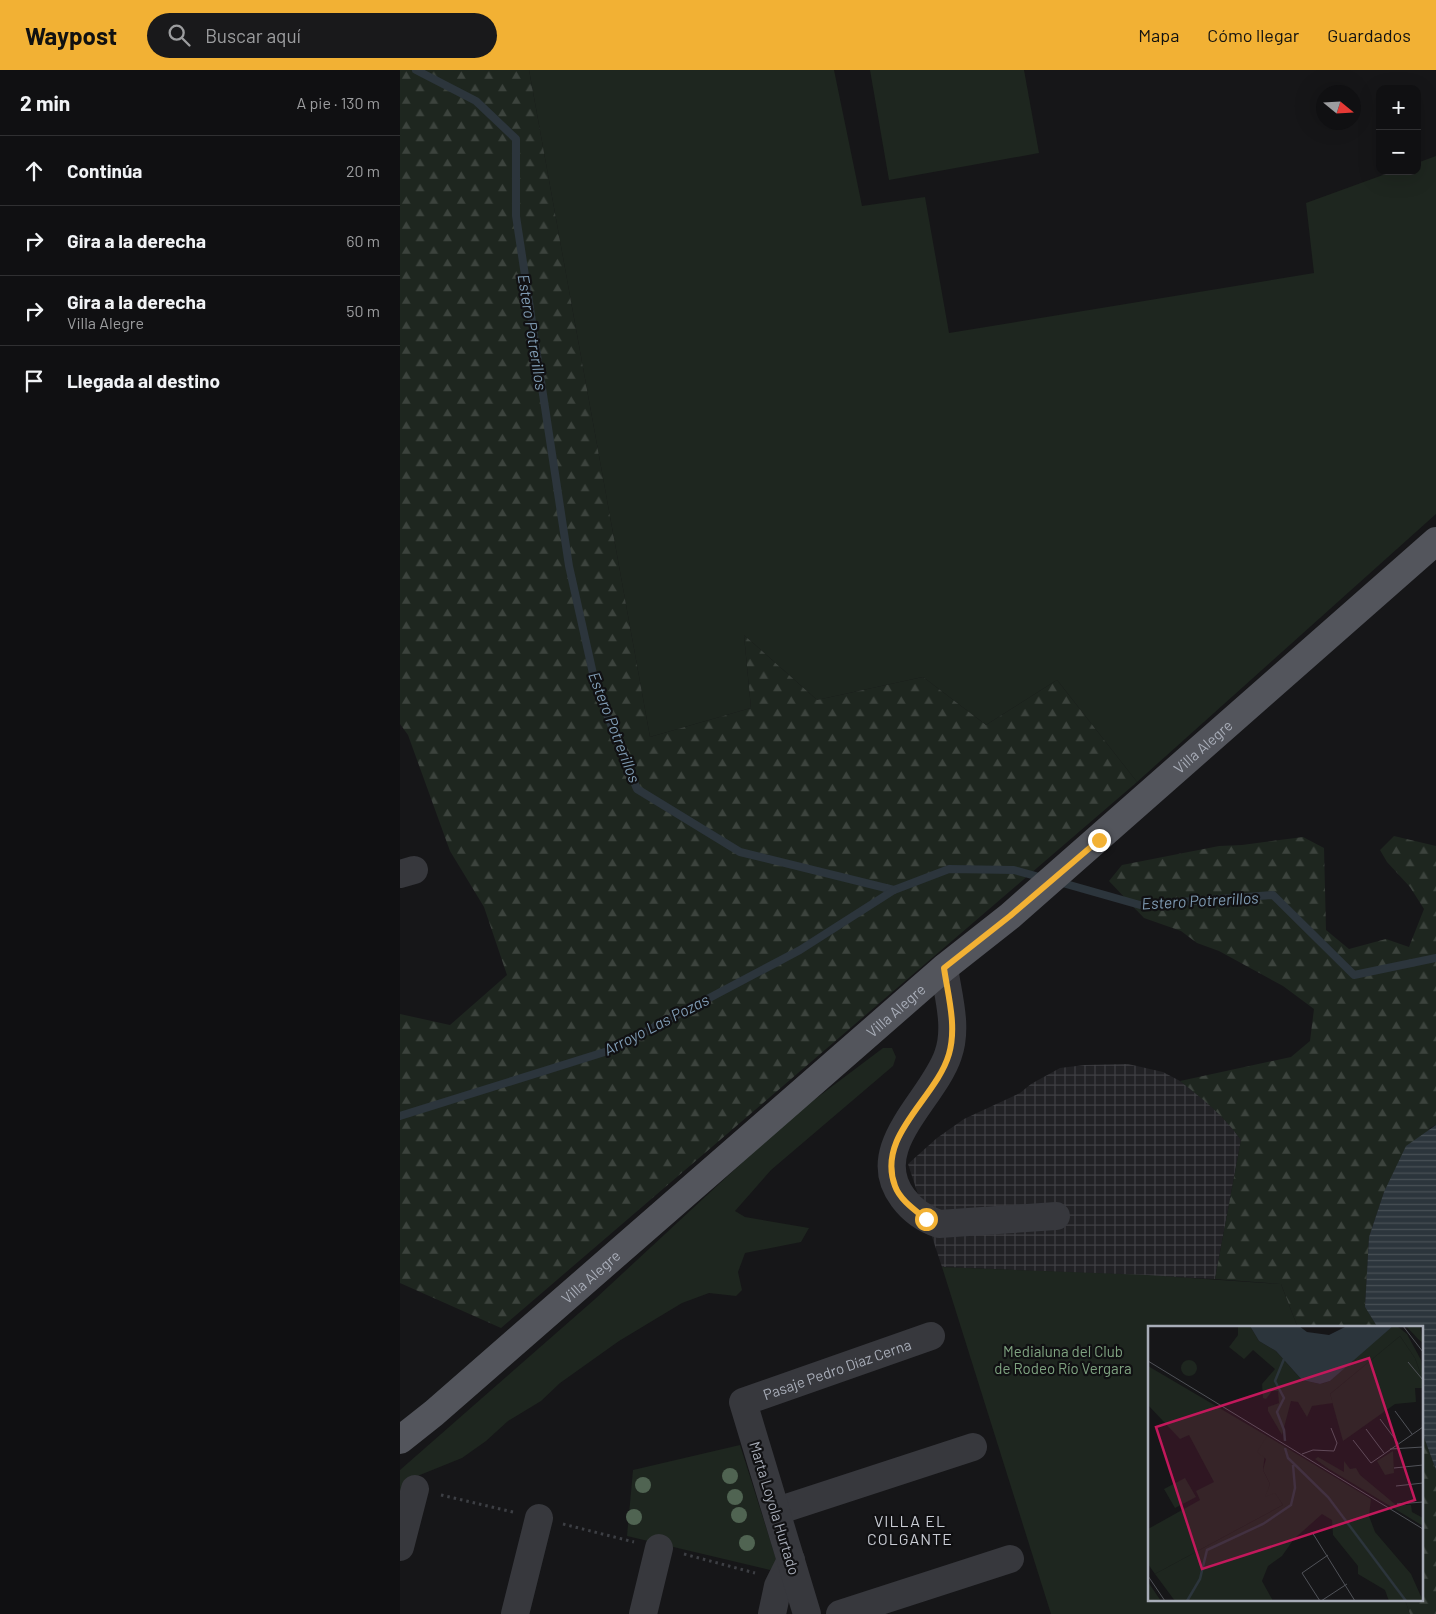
<!DOCTYPE html>
<html lang="es">
<head>
<meta charset="utf-8">
<style>
  :root { --surface:#101012; --page:#19191b; --text:#f1f3f6; --muted:#9c9d9f; --line:#303032; --accent:#f2b134 }
  body { margin:0; font-family:Barlow,sans-serif; background:var(--page); color:var(--text) }
  .controls { position:absolute; right:15px; top:15px; display:grid; overflow:hidden; border-radius:10px; box-shadow:0 5px 20px #0002 }
  .controls button { width:45px; height:45px; display:grid; place-items:center; padding:0; border:0; border-bottom:1px solid var(--line); background:var(--surface); color:var(--text); font:25px sans-serif }
  .compass { position:absolute; left:916px; top:15px; width:45px; height:45px; border-radius:50%; background:var(--surface); box-shadow:0 5px 20px #0002; rotate:108deg }
  .stop { position:absolute; width:15px; height:15px; margin:-11px; border:4px solid #f2b134; border-radius:50%; background:#fff }
  .stop.end { background:#f2b134; border-color:#fff; box-shadow:0 1px 5px #0008 }
  .list { margin:0; padding:0; list-style:none }
  h2 { display:flex; justify-content:space-between; align-items:center; height:65px; margin:0; padding:0 20px; font-size:21px }
  h2 small { font-size:16px; font-weight:400; color:var(--muted) }
  .list li { display:grid; grid-template-columns:32px 1fr auto; gap:15px; align-items:center; box-sizing:border-box; height:70px; padding:0 20px; border-top:1px solid var(--line) }
  .list b { display:block; font-size:19px; white-space:nowrap }
  .list p { margin:0; font-size:16px; white-space:nowrap; color:var(--muted) }
  .list em { font-size:16px; font-style:normal; color:var(--muted) }
  .icon { flex:none; width:28px; height:28px; fill:none; stroke:currentColor; stroke-width:2; stroke-linecap:round; stroke-linejoin:round }
  .map { position:relative; flex:none; width:1036px; height:1544px; overflow:hidden }
  header { display:flex; align-items:center; gap:30px; box-sizing:border-box; height:70px; padding:0 25px; background:var(--accent); color:#111 }
  header strong { font-size:24px }
  nav { display:flex; gap:28px; margin-inline-start:auto; font-size:18px }
  .search { width:350px; height:45px; background:var(--page); display:flex; align-items:center; gap:12px; box-sizing:border-box; padding:0 18px; border-radius:28px; color:var(--muted); font-size:19px }
  main { display:flex }
  aside { flex:1; background:var(--surface) }
  .map>svg:first-child { display:block }
  .industrial { fill:url(#industrial-grid) }
  .green { fill:#1e261f }
  .forest { fill:url(#forest-firs) }
  .water { fill:url(#water-rules) }
  .lines { fill:none; stroke-linecap:round; stroke-linejoin:round }
  .stream { stroke:#2c353c; stroke-width:8 }
  .path { stroke:#3d3f44; stroke-width:3; stroke-dasharray:2.5 4; stroke-linecap:butt }
  .minor { stroke:#37383d; stroke-width:28 }
  .major { stroke:#53555c; stroke-width:28 }
  .tree { fill:#506452 }
  .route { stroke:#f2b134; stroke-width:6 }
  .labels { text-anchor:middle; dominant-baseline:central; stroke-width:4.5; stroke-linejoin:round; paint-order:stroke }
  .street-label { font-size:15px; fill:#a8adb8; stroke:#111113 }
  .park-label { font-size:15px; fill:#7fa381; stroke:#111113 }
  .water-label { font-size:16px; font-style:italic; fill:#7f9bb3; stroke:#111113 }
  .neighbourhood-label { font-size:16px; letter-spacing:1px; fill:#c9ccd4; stroke:#111113 }
  .inset-river { fill:none; stroke:#2c353c; stroke-width:2.5 }
  .inset-road { fill:none; stroke:#505258; stroke-width:1 }
  .view { fill:#c2185b; fill-opacity:0.15; stroke:#c2185b; stroke-width:2.5 }
  .inset-edge { fill:none; stroke:#a8adb8; stroke-width:2.5 }
</style>
</head>
<body>
<header>
<strong>Waypost</strong>
<div class="search"><svg class="icon" aria-label="search" viewBox="0 0 24 24"><circle cx="10" cy="10" r="6"/><path d="M15 15l6 6"/></svg>Buscar aquí</div>
<nav><a>Mapa</a><a>Cómo llegar</a><a>Guardados</a></nav>
</header>
<main>
<aside>
<h2>2 min<small>A pie · 130 m</small></h2>
<ul class="list">
<li><svg class="icon" aria-label="ahead" viewBox="0 0 24 24"><path d="M12 20V5M6 11l6-6 6 6"/></svg><div><b>Continúa</b></div><em>20 m</em></li>
<li><svg class="icon" aria-label="right" viewBox="0 0 24 24"><path d="M7 20v-9h11M14 6l5 5-5 5"/></svg><div><b>Gira a la derecha</b></div><em>60 m</em></li>
<li><svg class="icon" aria-label="right" viewBox="0 0 24 24"><path d="M7 20v-9h11M14 6l5 5-5 5"/></svg><div><b>Gira a la derecha</b><p>Villa Alegre</p></div><em>50 m</em></li>
<li><svg class="icon" aria-label="arrive" viewBox="0 0 24 24"><path d="M6 21V4h12l-3 4 3 4H6"/></svg><div><b>Llegada al destino</b></div></li>
</ul>
</aside>
<div class="map">
<svg width="1036" height="1544" viewBox="0 0 1036 1544">
  <defs>
    <pattern id="industrial-grid" width="8" height="8" patternUnits="userSpaceOnUse" patternTransform="scale(1.25)"><rect width="8" height="8" fill="#222225"/><path d="M0 4h8M4 0v8" fill="none" stroke="#3f3f43"/></pattern>
    <pattern id="forest-firs" width="22" height="20" patternUnits="userSpaceOnUse" patternTransform="scale(1.25)"><rect width="22" height="20" fill="#1e261f"/><path d="M5 1l3.5 6h-7zM16 11l3.5 6h-7z" fill="#3c433d"/></pattern>
    <pattern id="water-rules" width="6" height="5" patternUnits="userSpaceOnUse" patternTransform="scale(1.25)"><rect width="6" height="5" fill="#2c353c"/><path d="M0 2.5h6" fill="none" stroke="#485056"/></pattern>
  </defs>
  <rect width="100%" height="100%" fill="#161618"/>
  <polygon class="industrial" points="728,994 763,1002 780,1011 807,1032 830,1055 841,1070 815,1209 542,1197 508,1094 537,1068 564,1049 620,1023 631,1014 660,998 685,995"/>
  <g class="green">
    <polygon points="129,0 434,0 462,136 525,127 549,263 914,203 906,133 994,101 1017,101 1017,93 1036,86 1036,444 737,712 657,610 586,655 523,607 417,630 344,565 351,638 250,667"/>
    <polygon points="470,0 624,0 639,83 489,110"/>
    <polygon points="483,978 492,978 496,987 493,996 371,1100 335,1141 345,1147 409,1158 401,1172 345,1183 338,1202 342,1220 336,1226 309,1223 282,1233 219,1271 160,1313 141,1331 108,1351 86,1371 62,1388 5,1411 0,1430 0,1400 195,1229 390,1048"/>
    <polygon points="542,1197 747,1205 881,1214 898,1258 750,1258 750,1530 1005,1530 1010,1544 651,1544"/>
    <polygon points="340,1375 377,1492 370,1500 227,1466 233,1400"/>
  </g>
  <g class="forest">
    <polygon points="0,0 129,0 250,667 351,638 344,565 417,630 523,607 586,655 657,610 737,712 101,1258 0,1213 0,944 50,955 107,905 84,837 50,781 8,665 0,654"/>
    <path d="M994,766l42,10v279l-6,3 -46,64 -15,45 -4,70 13,21h-80l-17,-44 -66,-5 26,-139c-17,-24 -38,-41 -61,-59l111,-24 19,-16 4,-32 -31,-23 -64,-35 -22,-8 -16,-12 -37,-13 -35,-37 13,-16 97,-19 23,-1 61,-8 21,11 2,82 23,19 37,-10 23,8 15,-38 -14,-22 -23,-25 -7,-12z"/>
    <polygon points="1022,1362 1036,1400 1036,1544 1010,1544 1005,1530 1022,1530"/>
  </g>
  <polygon class="water" points="1036,1055 1036,1400 1022,1362 1022,1258 978,1258 965,1237 969,1167 984,1122 1006,1076"/>
  <g class="lines">
    <g class="stream">
      <polyline points="16,0 76,31 116,69 116,146 169,496 196,617 237,719 340,782 494,820 549,799 614,800 643,808"/>
      <polyline points="659,812 740,835 873,825 954,905 1036,888"/>
      <polyline points="0,1046 211,980 400,880 494,820"/>
    </g>
    <g class="path">
      <polyline points="41,1425 113,1442"/>
      <polyline points="163,1454 234,1472"/>
      <polyline points="284,1484 355,1503"/>
    </g>
    <g class="minor">
      <polyline points="0,804 14,800"/>
      <path d="M544,898c4,28 14,59 4,87 -15,45 -83,93 -45,143 9,12 21,21 36,26l117,-8"/>
      <polyline points="377,1441 573,1377"/>
      <polyline points="0,1477 15,1419"/>
      <polyline points="115,1544 139,1448"/>
      <polyline points="243,1544 259,1478"/>
      <polyline points="372,1544 378,1516 391,1490"/>
      <path id="s1" d="M407,1544l-64,-212 188,-66"/>
      <polyline points="440,1544 610,1489"/>
    </g>
    <path class="major" id="s2" d="M0,1370l34,-27 510,-445 66,-52 426,-375"/>
  </g>
  <g class="tree">
    <circle cx="330" cy="1406" r="8"/>
    <circle cx="243" cy="1415" r="8"/>
    <circle cx="335" cy="1427" r="8"/>
    <circle cx="339" cy="1445" r="8"/>
    <circle cx="234" cy="1447" r="8"/>
    <circle cx="347" cy="1473" r="8"/>
  </g>
  <g class="lines">
    <path class="route" d="M526,1149c-11,-9 -26,-19 -31,-33 -19,-51 41,-87 54,-132 8,-28 -1,-58 -5,-86l66,-52 89,-76"/>
  </g>
  <g class="labels">
    <g class="street-label">
      <text stroke="none"><textPath href="#s2" startOffset="1061">Villa Alegre</textPath></text>
      <text stroke="none"><textPath href="#s2" startOffset="656">Villa Alegre</textPath></text>
      <text stroke="none"><textPath href="#s2" startOffset="251">Villa Alegre</textPath></text>
      <text stroke="none"><textPath href="#s1" startOffset="321">Pasaje Pedro Díaz Cerna</textPath></text>
      <text transform="translate(375 1438) rotate(73)">Marta Loyola Hurtado</text>
    </g>
    <g class="park-label">
      <text x="663" y="1281">Medialuna del Club<tspan x="663" dy="17">de Rodeo Río Vergara</tspan></text>
    </g>
    <g class="water-label">
      <text transform="translate(133 262) rotate(81)">Estero Potrerillos</text>
      <text transform="translate(215 657) rotate(69)">Estero Potrerillos</text>
      <text transform="translate(800 830) rotate(-3)">Estero Potrerillos</text>
      <text transform="translate(256 954) rotate(-27)">Arroyo Las Pozas</text>
    </g>
    <g class="neighbourhood-label">
      <text x="510" y="1450">VILLA EL<tspan x="510" dy="18">COLGANTE</tspan></text>
    </g>
  </g>
  <g transform="translate(748 1256)">
    <rect width="275" height="275" fill="#161618"/>
    <path d="M252,10l15,22 8,22v8h-8l1,14 -21,2 -52,37 -13,-47zM33 42a8 8 0 1 1 16 0a8 8 0 1 1-16 0ZM0,40l119,70 -4,34 7,14 -4,12 9,-4 8,13 -128,69 -7,-10v-35l52,-29 -4,-9 18,-9 -25,-47 -9,4 -32,-34zM245,125l1,22 -9,2 -8,-14zM170,131l26,15v-11l6,8 6,-1 4,7 36,30h15l1,7 11,6v8l-94,-57 -14,-10zM37,152l11,19 -21,11 -11,-19z" fill="#1e261f"/>
    <path d="M90,0h12l9,15 17,10 26,29 18,4 10,-3 33,-31 30,-24h4l10,8 14,26 2,20 -8,-22 -15,-22 -70,58 3,9 -21,3 -5,11 -9,-15 -7,-1 -9,34 -14,-24v-4l11,-4 -1,-12h-6l-6,8 -3,-1 -1,-14 13,-15 -22,-19 -9,9 -15,-12 9,-12zM258,0h14l3,17 -5,-4zM119,110l104,63 -2,17 6,16 36,42 12,27h-34l-4,-11 -27,-16v-8l-25,-31 -1,-15 -10,-6 -28,25 -12,17 -14,10 -6,15 11,20h-98l-20,-27 128,-69 -8,-12 -10,4 5,-13 -7,-14 3,-11 -9,-7zM0,256l13,19h-12z" fill="#1e261f"/>
    <path d="M102,0h49l8,6 22,3 18,-9h46l-63,55 -10,3 -18,-4 -26,-29 -17,-10z" fill="#2c353c"/>
    <path class="inset-river" d="M136,33l-9,22 9,17 -7,14 7,18 1,11M137,122l3,10 40,39 78,104M39,275l13,-22 7,-29 56,-26 28,-19 4,-17 -2,-23"/>
    <path class="inset-road" d="M255,0l20,26M0,35l275,168M260,36l15,18M247,85l17,23M232,93l18,24M218,103l18,24M205,114l18,23 52,-36M242,123l33,-2M154,128l11,-4 21,1 3,-8 -6,-15M246,142l29,-3M248,160l27,-3M249,178l26,-2M164,206l43,69M0,250l17,25M172,275l-18,-28 26,-18M173,275l26,-17"/>
    <path class="view" d="M221,32l46,142 -213,69 -46,-142z"/>
    <rect width="275" height="275" class="inset-edge"/>
  </g>
</svg>
<div class="controls">
<button>+</button>
<button>−</button>
</div>
<svg class="compass" viewBox="-18 -18 36 36"><path d="M0-13l5 13h-10z" fill="#e53935"/><path d="M0 13l5-13h-10z" fill="#9c9d9f"/></svg>
<div class="stop" style="left:526px;top:1149px"></div>
<div class="stop end" style="left:699px;top:770px"></div>
</div>
</main>
</body>
</html>
